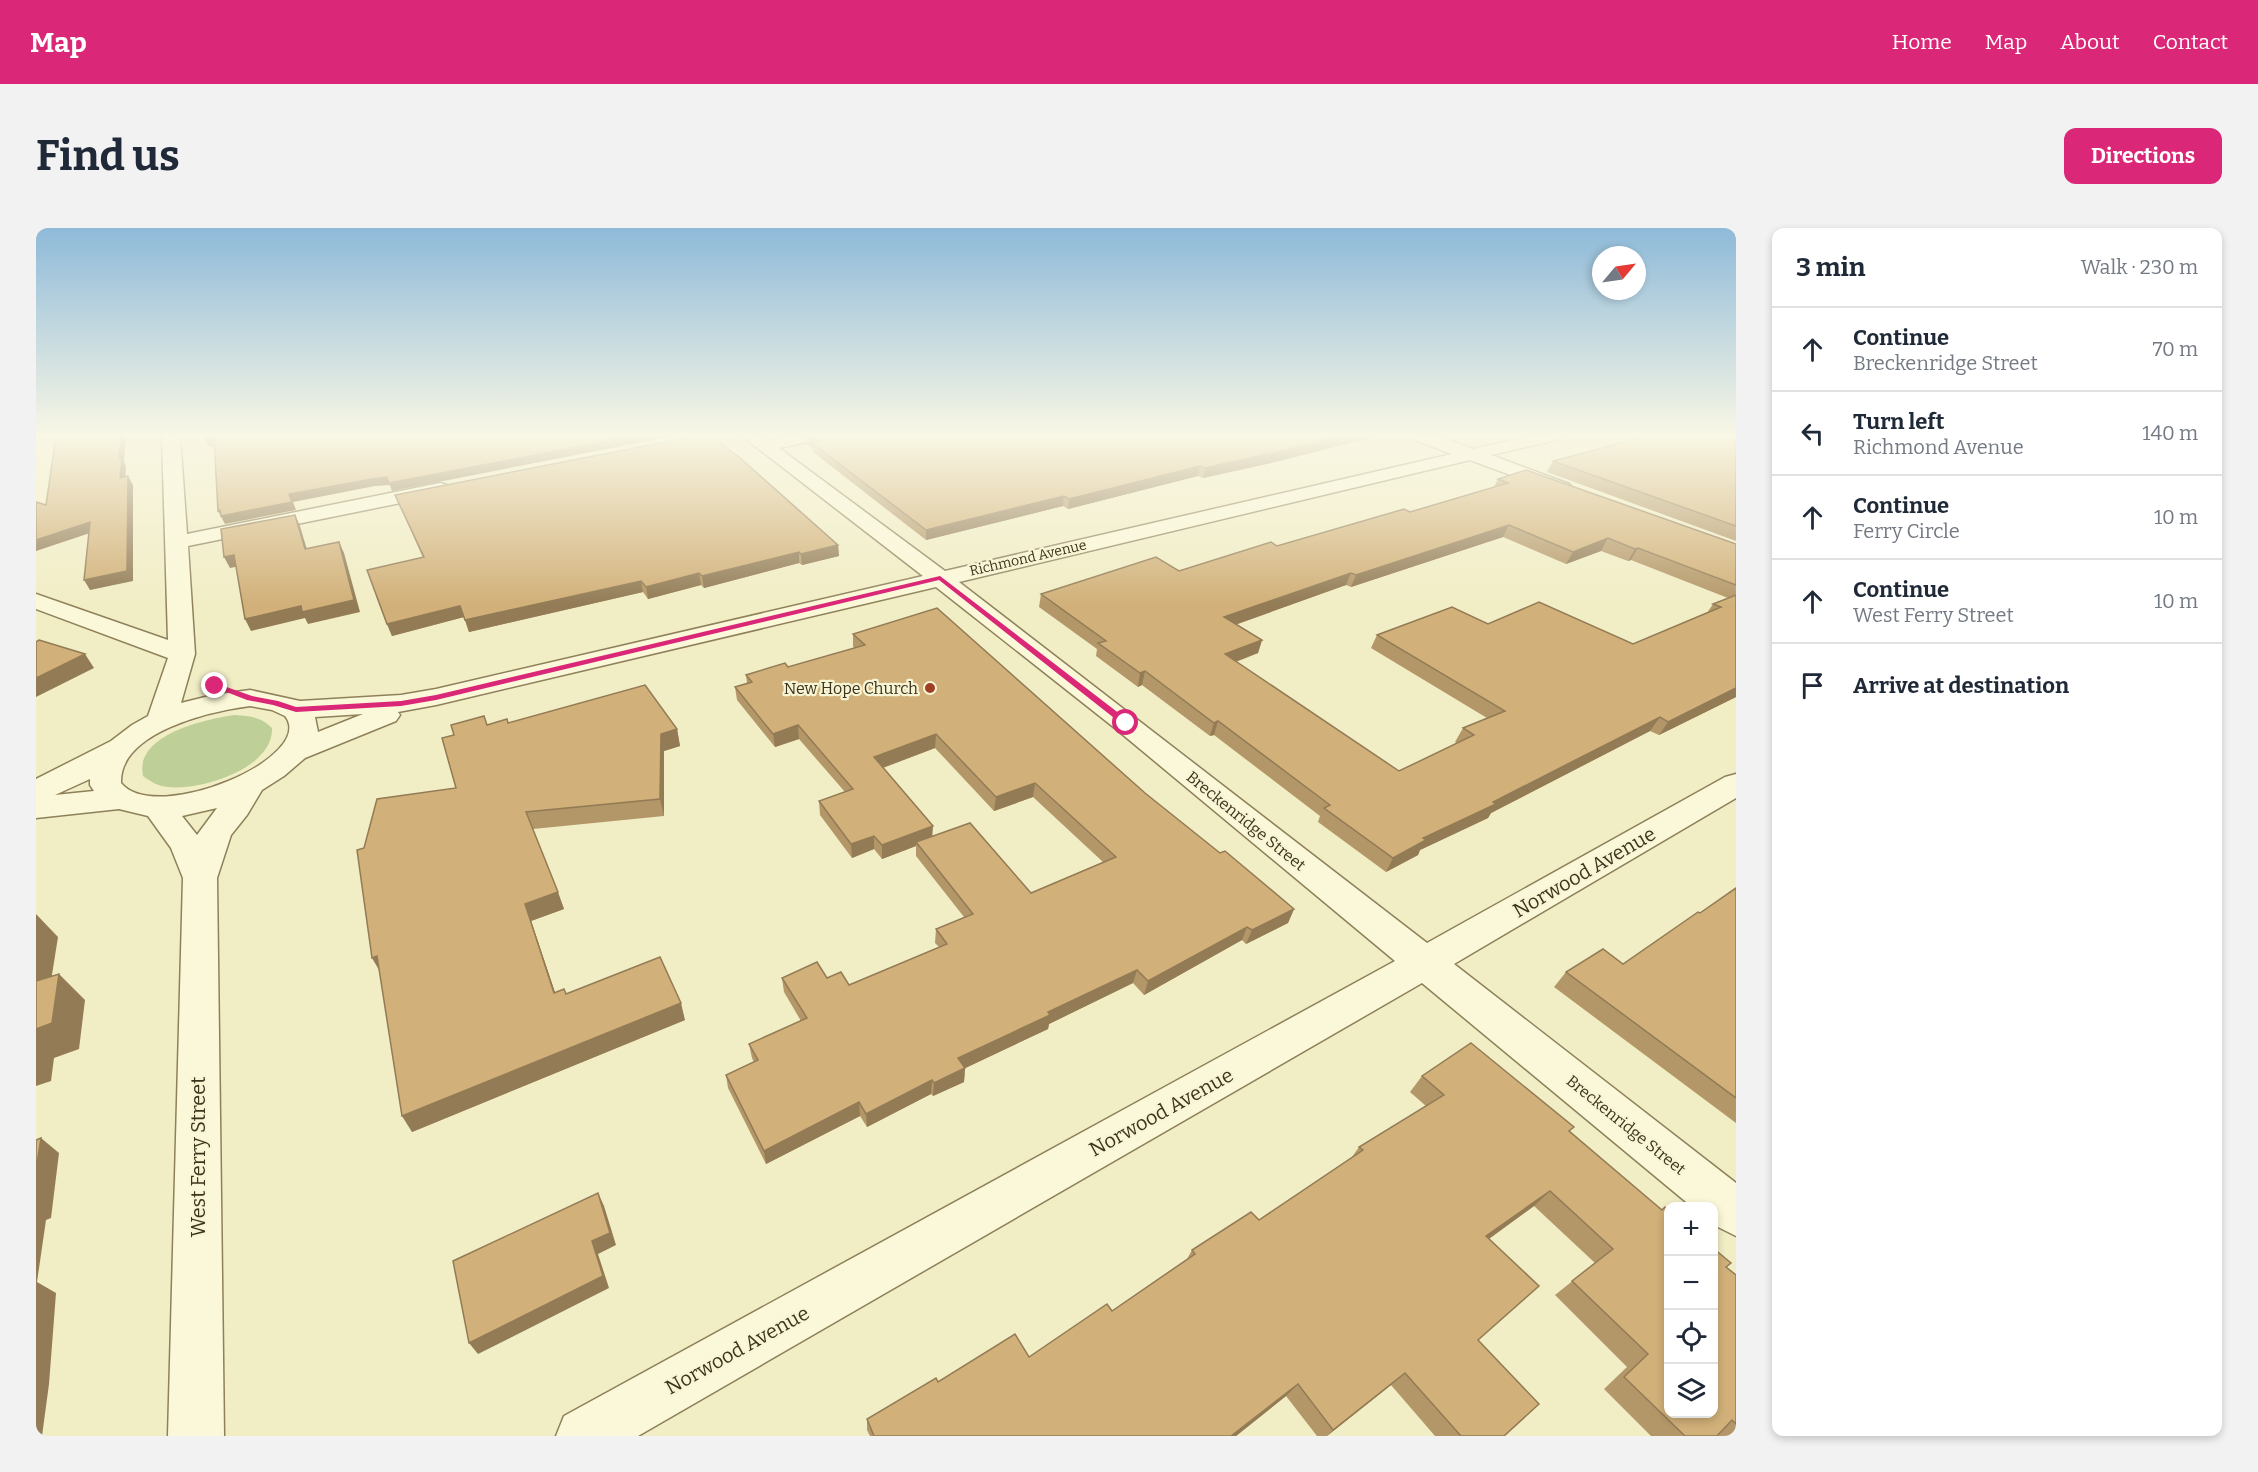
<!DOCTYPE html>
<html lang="en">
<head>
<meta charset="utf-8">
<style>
  :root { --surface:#fff; --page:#f2f2f3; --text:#1f2937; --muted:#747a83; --line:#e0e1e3; --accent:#db2777 }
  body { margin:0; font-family:Bitter,serif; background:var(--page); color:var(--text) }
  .controls { position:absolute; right:18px; bottom:18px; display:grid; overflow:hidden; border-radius:12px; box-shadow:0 3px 9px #0003 }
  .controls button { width:54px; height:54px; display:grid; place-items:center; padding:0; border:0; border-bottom:2px solid var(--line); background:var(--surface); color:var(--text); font:30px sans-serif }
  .compass { position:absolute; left:1556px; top:18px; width:54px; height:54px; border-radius:50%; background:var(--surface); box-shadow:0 3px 9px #0003; rotate:61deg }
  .stop { position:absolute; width:18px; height:18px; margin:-14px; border:4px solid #db2777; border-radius:50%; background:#fff }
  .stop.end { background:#db2777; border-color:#fff; box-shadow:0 2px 6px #0008 }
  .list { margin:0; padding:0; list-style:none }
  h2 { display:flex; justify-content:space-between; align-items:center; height:78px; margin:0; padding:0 24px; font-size:26px }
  h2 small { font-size:20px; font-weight:400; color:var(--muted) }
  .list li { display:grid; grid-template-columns:39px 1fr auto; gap:18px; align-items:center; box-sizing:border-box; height:84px; padding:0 24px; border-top:2px solid var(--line) }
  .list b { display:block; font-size:22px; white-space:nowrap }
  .list p { margin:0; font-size:20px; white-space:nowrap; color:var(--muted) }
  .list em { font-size:20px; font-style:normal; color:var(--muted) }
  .icon { flex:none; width:33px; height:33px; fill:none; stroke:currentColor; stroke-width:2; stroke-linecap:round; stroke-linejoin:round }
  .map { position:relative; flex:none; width:1700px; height:1208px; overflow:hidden; border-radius:12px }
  header { display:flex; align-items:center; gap:36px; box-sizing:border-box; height:84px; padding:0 30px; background:var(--accent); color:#fff }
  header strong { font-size:28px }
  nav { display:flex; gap:33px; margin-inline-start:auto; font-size:21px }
  .intro { display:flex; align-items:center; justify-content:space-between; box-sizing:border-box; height:144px; padding:0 36px }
  h1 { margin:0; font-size:42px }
  .button { padding:15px 27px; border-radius:12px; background:var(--accent); color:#fff; font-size:21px; font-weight:700 }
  main { display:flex; gap:36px; padding:0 36px }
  aside { flex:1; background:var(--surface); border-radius:12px; box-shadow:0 3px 9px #0003 }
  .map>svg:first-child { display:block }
  .green { fill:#bed098 }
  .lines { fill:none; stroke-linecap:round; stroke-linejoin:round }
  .minor-casing { stroke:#8e805a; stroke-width:3 }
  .minor { fill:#fbf8d9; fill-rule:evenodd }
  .wall { fill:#b49768; fill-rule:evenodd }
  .shaded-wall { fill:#927b55 }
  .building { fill:#d1b079; stroke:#927b55; stroke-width:1.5 }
  .route { fill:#db2777 }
  .poi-dot { fill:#a13f26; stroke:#f8f5d5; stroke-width:2 }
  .labels { text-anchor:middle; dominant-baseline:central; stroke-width:4.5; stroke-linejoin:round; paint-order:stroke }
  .far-street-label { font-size:14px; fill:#3d341e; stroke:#f8f5d5 }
  .poi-label { font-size:16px; fill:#3d341e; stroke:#f8f5d5; text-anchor:end }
  .street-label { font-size:16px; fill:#3d341e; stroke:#f8f5d5 }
  .near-street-label { font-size:20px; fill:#3d341e; stroke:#f8f5d5 }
</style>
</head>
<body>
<header>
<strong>Map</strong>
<nav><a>Home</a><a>Map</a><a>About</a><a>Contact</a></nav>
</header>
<div class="intro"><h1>Find us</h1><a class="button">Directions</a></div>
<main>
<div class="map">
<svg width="1700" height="1208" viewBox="0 0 1700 1208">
  <rect width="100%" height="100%" fill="#f1edc5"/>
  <path class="green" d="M199,487c15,1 26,2 37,13 2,40 -71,63 -104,59 -10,-1 -17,-5 -25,-11 -9,-41 62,-57 92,-61z"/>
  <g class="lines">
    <g class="minor-casing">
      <path id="minor" d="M126,208h18l7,98 253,-51 7,2 3,4 -3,4 -7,2 -252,51 7,108 -14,49 32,-8 37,-5 50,11 101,-6 35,-6 487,-113 -181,-140h20l6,4 19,-4h33l-3,4 -38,8 166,123 507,-117 -37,-14 -3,-4h25l36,13 56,-13h31l-3,4 -66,15 78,29 3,4 -3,4 -7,2 -92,-34 -511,122 468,361 298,-166 11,-3v24l-282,166 282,219v53l-22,-11v-19h-23l-269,-223 -784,453h-82l8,-20 831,-455 -279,-232 -180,-142 -500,118 -38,7 2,3 -4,6 -91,37 -21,18 -22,14 -15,25 -16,20 -14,43 7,558h-56l15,-558 -12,-30 -23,-32 -29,-7 -83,9v-39l75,-38 21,-16 16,-9 20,-58 -132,-49v-15l132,46zM214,478l22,4 13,6c33,41 -129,110 -164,67 -2,-51 90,-72 129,-77zM327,486l-45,18 -3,-15zM54,551v6l4,6 -39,4zM181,580l-20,27 -15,-19z"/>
    </g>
    <use href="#minor" class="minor"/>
  </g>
  <g class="wall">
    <polygon points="771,208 1341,208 1239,234 1167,250 1162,248 1032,281 1027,278 890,312 777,224 776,220 771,216"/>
    <polygon points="1700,208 1700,313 1511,244 1517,233"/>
    <path d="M1462,251l238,65v153l-77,38 -9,-4 -159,82 -3,5 -68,32 -2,5 -32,17 -68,-50 2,-6 -106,-81 -4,1 -68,-51 -4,2 -42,-31 1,-7 -58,-42 2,-13 138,-23 231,-59 84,-25zM1467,309l63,27 35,-13 27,10 3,-1 97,38 -15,6 -6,9 -74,31 -145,-20 -111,11 -6,13 116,70 -24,10 -8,14 2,1 -58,28 -163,-109 22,-9 4,-13 -26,-16 110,-39 5,2z"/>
    <polygon points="359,267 802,317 803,328 766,337 763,335 668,360 665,357 612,371 607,364 433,404 428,389 356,408 351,396 387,330"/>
    <path d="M817,406l292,159 75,60 74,56 -6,14 -42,21 -4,-4 -98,55 -11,-12 -84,41 -1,5 -83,39 -1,14 -31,14 -2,-2 -64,33 -7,-11 -94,48 -38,-76 -2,-13 28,-13 -2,-4 -3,-14 52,-23 -17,-29 -2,-14h45l22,7 90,-38 -4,-4 1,-14 28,-12 -48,-61v-10l-34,13 -8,-10 -22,9 -32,-43 -1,-14 26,-9 -46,-53 -24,8 -38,-47 -2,-13 12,-4 -1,-8 42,-8 66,-19 -1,-2zM899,520l59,63 39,-14 70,65 -72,31 -99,-57 -49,-68z"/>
    <polygon points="472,495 641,501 644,518 628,523 628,588 497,601 528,681 495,693 519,765 530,766 649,792 376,904 328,620 420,560 451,497"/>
    <polygon points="1700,660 1700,895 1518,759 1530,744 1587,736 1664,685"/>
    <polygon points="1386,848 1534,903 1700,1047 1700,1208 1615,1208 1568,1161 1591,1139 1519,1067 1559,1035 1498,978 1453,1011 1442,1112 1468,1208 1399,1208 1355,1157 1291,1208 1281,1208 1250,1168 1200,1208 834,1208 831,1202 831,1191 902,1154 993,1129 1076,1083 1151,1031 1156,1022 1223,992 1316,929 1323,919 1390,878 1374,864"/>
  </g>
  <g class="shaded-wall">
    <polygon points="85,208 90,208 88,234 90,238 89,258 84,250 83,230"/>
    <polygon points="598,208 637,208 356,263 353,255"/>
    <polygon points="1307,208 1341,208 1239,234 1167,250 1169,240"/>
    <polygon points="178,210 181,218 173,219 169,212"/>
    <polygon points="1164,238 1162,248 1032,281 1033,271"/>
    <polygon points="92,248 97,257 97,353 54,362 48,352"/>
    <polygon points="351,249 354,257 339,258 257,274 260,282 189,296 182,283 253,266 336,251"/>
    <polygon points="1028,268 1027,278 890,312 890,302"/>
    <polygon points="259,287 264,298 274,332 269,321"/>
    <polygon points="54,294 60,303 0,323 0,312"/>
    <polygon points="1473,297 1467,309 1315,359 1320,347"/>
    <polygon points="1572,310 1565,323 1530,336 1537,324"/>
    <polygon points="303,314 308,325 324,384 272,396 269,390 215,403 209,391"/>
    <polygon points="802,317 803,328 766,337 765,326"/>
    <polygon points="1602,320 1595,332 1592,333 1599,321"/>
    <polygon points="763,324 763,335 668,360 666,348"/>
    <polygon points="198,327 204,338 194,340 188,329"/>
    <polygon points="663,345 665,357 612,371 610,359"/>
    <polygon points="1315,345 1310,357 1185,402 1188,389"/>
    <polygon points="605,353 607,364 433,404 429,392"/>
    <polygon points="424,378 428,389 356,408 351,396"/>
    <polygon points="1226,412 1222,425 1185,439 1189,426"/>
    <polygon points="49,426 58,440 0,469 0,450"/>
    <polygon points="1109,443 1106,457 1102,459 1104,445"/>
    <polygon points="1700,460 1700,469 1623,507 1632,494"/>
    <polygon points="1624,489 1614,503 1455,585 1452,590 1384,622 1382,627 1350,644 1357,630 1387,610"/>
    <polygon points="1182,493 1178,507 1174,508 1178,495"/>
    <polygon points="762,497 763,511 739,519 737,506"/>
    <polygon points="641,501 644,518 628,523 628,588 624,571 625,506"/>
    <polygon points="900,506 899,520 838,543 838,529"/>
    <polygon points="999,555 997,569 958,583 960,569"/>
    <polygon points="897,598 896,612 880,614 880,618 846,631 846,617"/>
    <polygon points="838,608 838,621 816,630 815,616"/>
    <polygon points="522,664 528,681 495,693 525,782 518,765 489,676"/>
    <polygon points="1258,681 1252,695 1210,716 1216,702"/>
    <polygon points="0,686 22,709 15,753 23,746 49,772 43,821 18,830 15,853 0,858"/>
    <polygon points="1211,699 1206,712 1108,767 1112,753"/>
    <polygon points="341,728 346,747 336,730"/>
    <polygon points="1101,742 1097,755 1013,796 1012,801 921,844 922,830 1012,784"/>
    <polygon points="645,775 649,792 376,904 366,888"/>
    <polygon points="929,840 928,854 897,868 898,855"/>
    <polygon points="896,852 895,866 831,899 830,886"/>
    <polygon points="823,874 824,888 730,936 728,923"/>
    <polygon points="5,910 23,925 15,990 10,992 1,1054 20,1065 13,1156 6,1208 0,1208 0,942"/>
    <polygon points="1514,963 1498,978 1436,1023 1450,1008"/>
    <polygon points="562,965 568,978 580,1017 562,1026 573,1060 442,1126 433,1115 556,1013"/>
    <polygon points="1369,1145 1355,1157 1291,1208 1297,1202"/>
    <polygon points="1262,1156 1250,1168 1200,1208 1195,1208"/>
  </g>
  <g class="building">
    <polygon points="20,208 85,208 83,230 86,230 84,250 92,248 91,343 48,352 54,294 0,312 0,274 10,277"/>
    <polygon points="169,208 598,208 353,255 351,249 336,251 253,266 256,274 185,288 184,282 182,283 178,210 169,212"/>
    <polygon points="660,208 675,208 704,230 802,317 765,326 763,324 666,348 663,345 610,359 605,353 429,392 424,378 351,396 331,342 388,329 359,267"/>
    <polygon points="771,208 1307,208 1241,224 1169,240 1164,238 1033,271 1028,268 890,302 776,215 780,214"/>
    <polygon points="1610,208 1700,208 1700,298 1517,233"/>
    <polygon points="1490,242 1700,316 1700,357 1602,320 1599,321 1572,310 1537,324 1473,297 1320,347 1315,345 1188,389 1226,412 1189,426 1363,543 1438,507 1427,500 1469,483 1341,407 1416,379 1452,396 1503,374 1597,416 1685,379 1677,376 1700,367 1700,460 1632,494 1624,489 1457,574 1460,576 1387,610 1390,612 1357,630 1288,580 1294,577 1182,493 1178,495 1109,443 1104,445 1062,415 1070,413 1005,366 1120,329 1143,343 1235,314 1241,318 1368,281 1374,284 1472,255 1462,251"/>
    <polygon points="259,287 269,321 303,314 318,372 266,384 265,378 209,391 198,327 188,329 185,301"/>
    <polygon points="901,380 1109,565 1184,625 1189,623 1258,681 1216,702 1211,699 1112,753 1101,742 1012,784 1014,787 922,830 929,840 898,855 896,852 830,886 823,874 728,923 690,847 722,832 713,816 771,790 746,750 781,734 791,750 805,744 813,757 911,716 900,701 937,686 880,614 934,595 995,665 1080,629 999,555 960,569 900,506 838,529 897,598 846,617 838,608 815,616 783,573 817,561 762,497 737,506 699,459 716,454 710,447 749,435 752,439 829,417 817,406"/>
    <polygon points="3,412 49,426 0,450 0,414"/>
    <polygon points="609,457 641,501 625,506 624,571 490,584 522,664 489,676 518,765 528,761 530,766 624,729 645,775 366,888 341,728 336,730 321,622 328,620 341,571 420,560 406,510 418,507 415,497 448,488 451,497 471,491 472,495"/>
    <polygon points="1700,660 1700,870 1530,744 1567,721 1587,736 1662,684 1664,685"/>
    <polygon points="23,746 16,795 0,801 0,753"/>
    <polygon points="1435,815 1538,899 1533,903 1626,982 1629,979 1632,982 1632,1185 1677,1185 1677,1020 1695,1035 1690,1039 1700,1047 1700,1196 1696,1192 1681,1208 1649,1208 1588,1149 1612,1126 1536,1053 1577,1021 1514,963 1450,1008 1503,1058 1442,1112 1503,1176 1468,1208 1425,1208 1369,1145 1297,1202 1262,1156 1195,1208 838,1208 831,1191 900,1150 902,1154 979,1106 993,1129 1071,1076 1076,1083 1159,1026 1156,1022 1215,984 1223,992 1327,922 1323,919 1408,867 1386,848"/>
    <polygon points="5,910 0,942 0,912"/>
    <polygon points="562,965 574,1005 556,1013 567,1048 433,1115 417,1033"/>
  </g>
  <linearGradient id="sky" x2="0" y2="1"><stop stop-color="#8ebad9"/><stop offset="0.55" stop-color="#f9f7e5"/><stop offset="1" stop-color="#f9f7e5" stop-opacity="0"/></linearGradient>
  <rect width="1700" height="377" fill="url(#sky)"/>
  <polygon class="route" points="904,348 1093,493 1093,497 1087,497 903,352 400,472 365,478 260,484 237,477 211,472 175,458 182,456 216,468 242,473 260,479 365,473 400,467"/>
  <circle class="poi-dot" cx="894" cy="460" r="6"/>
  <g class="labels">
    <g class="far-street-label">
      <text transform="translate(992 330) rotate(-13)">Richmond Avenue</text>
    </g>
    <g class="poi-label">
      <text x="882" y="460">New Hope Church</text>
    </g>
    <g class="street-label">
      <text transform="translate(1210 593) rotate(39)">Breckenridge Street</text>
      <text transform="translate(1590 897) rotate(39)">Breckenridge Street</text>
    </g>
    <g class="near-street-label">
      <text transform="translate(1548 644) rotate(-30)">Norwood Avenue</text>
      <text transform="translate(1125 884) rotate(-29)">Norwood Avenue</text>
      <text transform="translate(162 929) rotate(-90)">West Ferry Street</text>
      <text transform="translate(701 1122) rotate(-29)">Norwood Avenue</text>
    </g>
  </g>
</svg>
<div class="controls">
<button>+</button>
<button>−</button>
<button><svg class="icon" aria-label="locate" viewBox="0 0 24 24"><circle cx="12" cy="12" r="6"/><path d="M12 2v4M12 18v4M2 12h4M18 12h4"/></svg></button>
<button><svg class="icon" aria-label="layers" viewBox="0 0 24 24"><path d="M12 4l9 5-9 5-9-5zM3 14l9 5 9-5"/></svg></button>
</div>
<svg class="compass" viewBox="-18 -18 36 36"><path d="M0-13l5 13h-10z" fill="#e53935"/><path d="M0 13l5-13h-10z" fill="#747a83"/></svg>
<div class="stop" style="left:1090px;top:495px"></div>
<div class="stop end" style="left:179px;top:458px"></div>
</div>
<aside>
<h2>3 min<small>Walk · 230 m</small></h2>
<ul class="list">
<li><svg class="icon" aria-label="ahead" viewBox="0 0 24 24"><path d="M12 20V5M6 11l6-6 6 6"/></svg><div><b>Continue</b><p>Breckenridge Street</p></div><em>70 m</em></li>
<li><svg class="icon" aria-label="left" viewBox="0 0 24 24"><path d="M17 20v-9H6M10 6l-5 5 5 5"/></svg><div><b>Turn left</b><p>Richmond Avenue</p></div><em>140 m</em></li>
<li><svg class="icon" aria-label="ahead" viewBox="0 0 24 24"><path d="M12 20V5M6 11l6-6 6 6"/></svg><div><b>Continue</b><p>Ferry Circle</p></div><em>10 m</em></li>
<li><svg class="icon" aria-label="ahead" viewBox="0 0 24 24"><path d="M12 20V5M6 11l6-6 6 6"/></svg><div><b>Continue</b><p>West Ferry Street</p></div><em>10 m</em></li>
<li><svg class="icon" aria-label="arrive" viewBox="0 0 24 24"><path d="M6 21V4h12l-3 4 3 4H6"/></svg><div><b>Arrive at destination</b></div></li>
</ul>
</aside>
</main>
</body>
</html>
